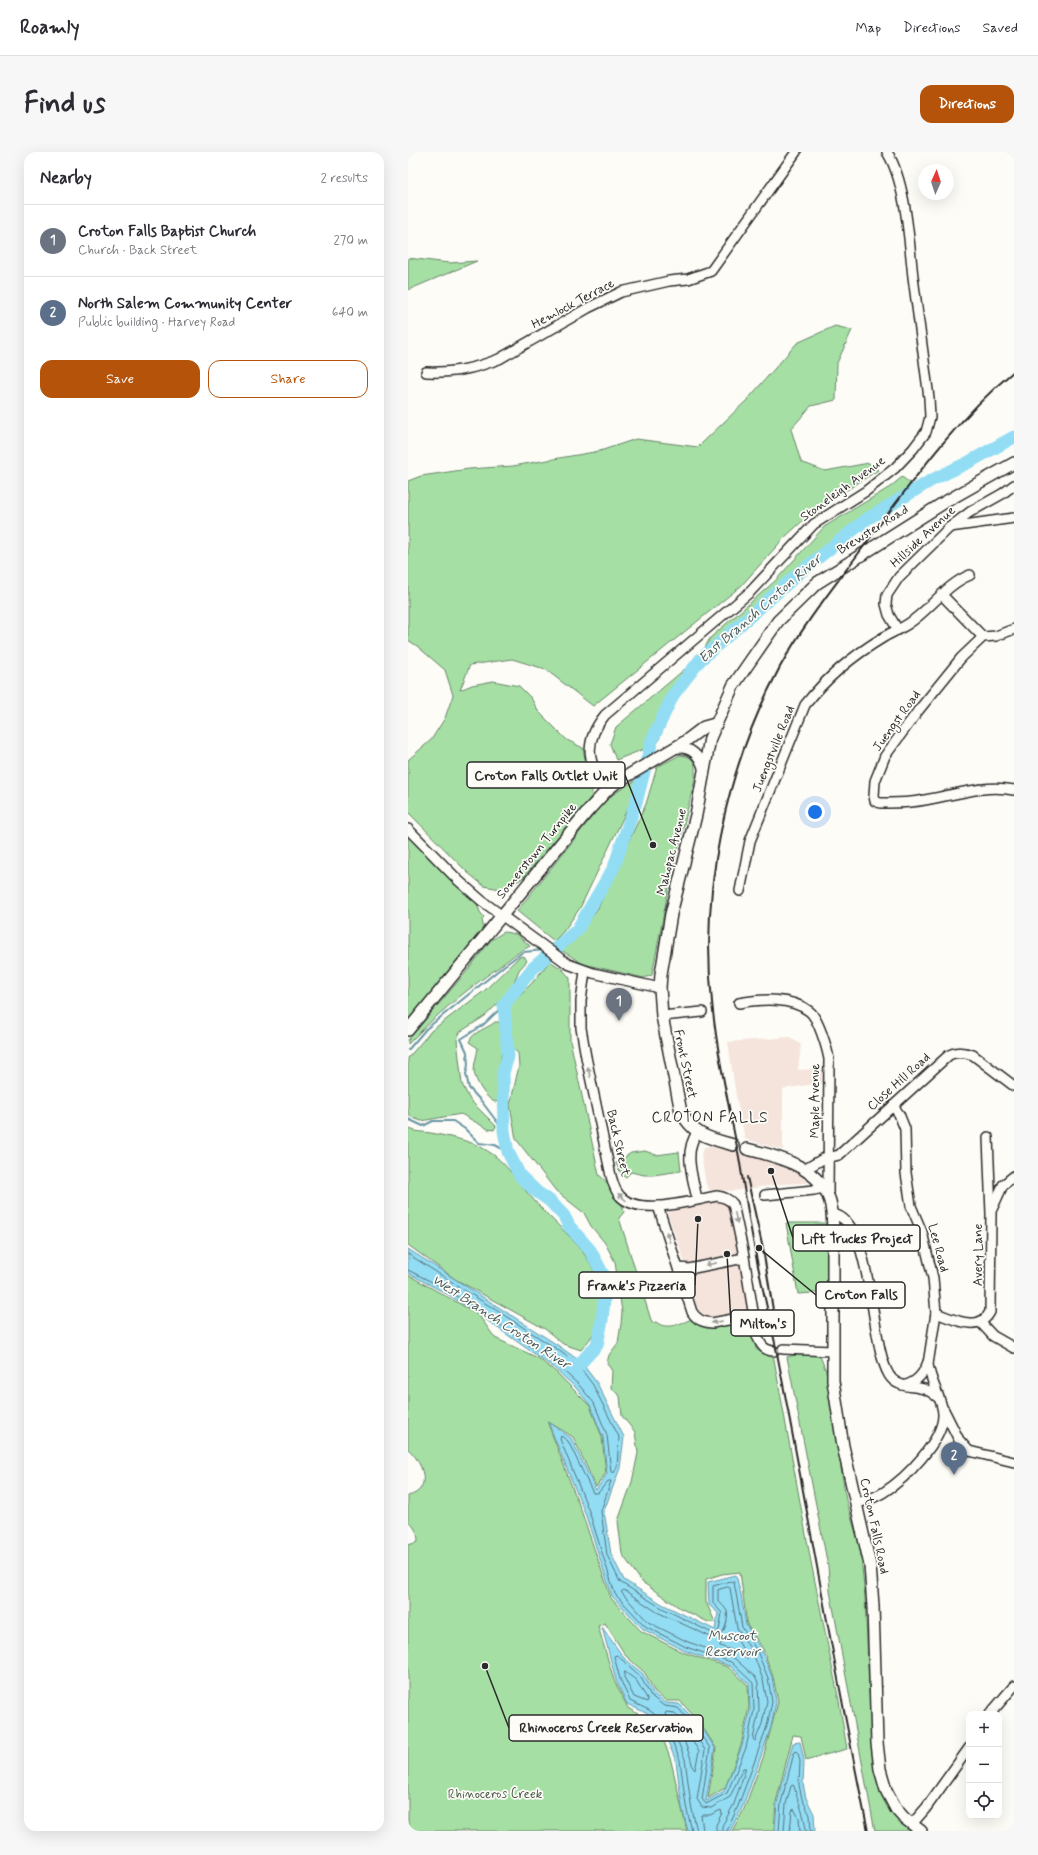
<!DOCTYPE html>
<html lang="en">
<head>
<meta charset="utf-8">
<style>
  :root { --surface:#fff; --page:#f7f7f7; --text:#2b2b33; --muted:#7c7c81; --line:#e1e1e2; --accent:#b45309 }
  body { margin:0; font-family:Mynerve,sans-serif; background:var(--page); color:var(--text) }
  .controls { position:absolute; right:12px; bottom:12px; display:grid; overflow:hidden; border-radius:8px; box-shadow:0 4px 16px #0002 }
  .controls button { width:36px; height:36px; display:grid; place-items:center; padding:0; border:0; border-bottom:1px solid var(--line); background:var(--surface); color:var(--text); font:20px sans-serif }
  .compass { position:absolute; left:510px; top:12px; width:36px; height:36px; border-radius:50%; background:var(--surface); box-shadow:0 4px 16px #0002; rotate:3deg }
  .you { position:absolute; left:407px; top:660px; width:14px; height:14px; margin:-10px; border:3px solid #fff; border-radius:50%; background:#1a73e8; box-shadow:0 0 0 6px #1a73e833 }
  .badge { display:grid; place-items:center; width:26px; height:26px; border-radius:50%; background:var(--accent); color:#fff; font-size:13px; font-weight:700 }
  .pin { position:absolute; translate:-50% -33px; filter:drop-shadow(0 1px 2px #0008) }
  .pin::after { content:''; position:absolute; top:21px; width:14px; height:12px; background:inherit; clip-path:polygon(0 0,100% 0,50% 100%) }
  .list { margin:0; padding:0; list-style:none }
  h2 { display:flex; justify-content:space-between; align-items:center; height:52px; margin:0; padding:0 16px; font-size:17px }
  h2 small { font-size:13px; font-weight:400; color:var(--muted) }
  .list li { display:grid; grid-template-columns:26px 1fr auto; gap:12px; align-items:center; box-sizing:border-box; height:72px; padding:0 16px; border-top:1px solid var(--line) }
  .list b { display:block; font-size:15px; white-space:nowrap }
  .list p { margin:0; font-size:13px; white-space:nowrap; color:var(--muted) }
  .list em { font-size:13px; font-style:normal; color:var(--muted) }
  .actions { display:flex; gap:8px; padding:12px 16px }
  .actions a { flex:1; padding:9px 0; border:1px solid var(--accent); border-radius:12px; text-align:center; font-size:14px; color:var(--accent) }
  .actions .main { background:var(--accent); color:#fff }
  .icon { flex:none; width:22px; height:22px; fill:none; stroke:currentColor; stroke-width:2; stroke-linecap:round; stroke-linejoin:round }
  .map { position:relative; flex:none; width:606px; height:1679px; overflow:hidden; border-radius:12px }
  header { display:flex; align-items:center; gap:24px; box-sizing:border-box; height:56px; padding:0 20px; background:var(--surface); border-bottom:1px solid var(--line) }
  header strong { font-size:19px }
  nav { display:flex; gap:22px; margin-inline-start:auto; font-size:14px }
  .intro { display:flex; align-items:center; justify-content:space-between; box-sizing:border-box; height:96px; padding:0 24px }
  h1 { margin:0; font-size:28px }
  .button { padding:10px 18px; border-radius:12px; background:var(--accent); color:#fff; font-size:14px; font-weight:700 }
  main { display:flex; gap:24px; padding:0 24px }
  aside { flex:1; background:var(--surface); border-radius:12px; box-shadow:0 4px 16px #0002 }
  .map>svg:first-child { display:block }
  .built { fill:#f5e4dc }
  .green { fill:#a5dfa4; stroke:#688568 }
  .water { fill:#93ddf4; stroke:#6996a4 }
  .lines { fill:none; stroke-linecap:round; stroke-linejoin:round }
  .shore { stroke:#55727b; stroke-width:1 }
  .stream { stroke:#6996a4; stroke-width:2 }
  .river { stroke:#93ddf4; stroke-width:13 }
  .minor-casing { stroke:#2b2b2b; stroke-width:12 }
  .major-casing { stroke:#2b2b2b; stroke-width:14 }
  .minor { stroke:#fdfcf7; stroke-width:9 }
  .major { stroke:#fdfcf7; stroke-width:11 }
  .rail { stroke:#2b2b2b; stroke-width:2 }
  .oneway { fill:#9e9e9b }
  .labels { text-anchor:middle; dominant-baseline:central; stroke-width:3.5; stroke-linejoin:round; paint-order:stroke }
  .street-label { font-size:13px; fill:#2b2b2b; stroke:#fdfcf7 }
  .park-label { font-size:13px; fill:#4a5849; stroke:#fdfcf7 }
  .water-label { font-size:14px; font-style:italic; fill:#45585d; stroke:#fdfcf7 }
  .quarter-label { font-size:15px; letter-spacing:1px; fill:#2b2b2b; stroke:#fdfcf7 }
  .leader { fill:none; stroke:#2b2b2b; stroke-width:1.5 }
  .callout-dot { fill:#2b2b2b; stroke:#fdfcf7; stroke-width:1.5 }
  .callout { fill:#fdfcf7; stroke:#2b2b2b; stroke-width:1.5 }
  .callout-label { font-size:14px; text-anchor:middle; font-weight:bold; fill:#2b2b2b }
</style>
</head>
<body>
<header>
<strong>Roamly</strong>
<nav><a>Map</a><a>Directions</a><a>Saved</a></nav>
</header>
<div class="intro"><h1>Find us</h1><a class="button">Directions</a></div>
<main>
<aside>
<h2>Nearby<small>2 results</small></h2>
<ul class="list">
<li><span class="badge" style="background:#6b7280">1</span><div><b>Croton Falls Baptist Church</b><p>Church · Back Street</p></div><em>270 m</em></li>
<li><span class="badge" style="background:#5c6f8a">2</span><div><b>North Salem Community Center</b><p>Public building · Harvey Road</p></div><em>640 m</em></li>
</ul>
<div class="actions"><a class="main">Save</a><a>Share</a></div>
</aside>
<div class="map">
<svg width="606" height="1679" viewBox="0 0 606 1679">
  <rect width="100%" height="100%" fill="#fdfcf7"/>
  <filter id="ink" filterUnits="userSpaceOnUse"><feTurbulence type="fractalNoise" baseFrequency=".025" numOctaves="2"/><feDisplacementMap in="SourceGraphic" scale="8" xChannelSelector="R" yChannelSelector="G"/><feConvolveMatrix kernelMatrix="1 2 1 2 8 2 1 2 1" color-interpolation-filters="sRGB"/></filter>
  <g filter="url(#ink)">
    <g class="built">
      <polygon points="382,885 393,893 390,918 418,916 418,930 375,937 375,998 337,987 328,944 320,890"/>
      <polygon points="306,994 373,1012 401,1026 401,1029 397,1031 374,1032 325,1039 302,1038 298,1033 293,1002 297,995"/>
      <polygon points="313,1045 320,1049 343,1155 339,1160 301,1166 294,1163 289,1156 276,1108 260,1063 261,1059 264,1055"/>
    </g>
    <g class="green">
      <polygon points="0,106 41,111 69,109 0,138"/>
      <path d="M427,174l17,4 -15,33 -1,37 -25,6 -20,23 10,33 24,9 44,-8 9,7 -34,22 -23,12 -37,34 -43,48 -148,120 -48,-37 -33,-10 -42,6 -10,25 12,-5 21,-4 26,5 12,12 7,13 29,29 16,8c2,16 10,31 9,48l-68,81 -14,9 -10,3 -16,-3 -17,-14 -59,-60v-52l23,-20 14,-22 8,-23 -8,-25 -28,-24 -9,-6v-159l13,-5 48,-7 44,-3 87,-15 36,-12 62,8 50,-48 49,-56z"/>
      <polygon points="494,325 507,335 471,353 385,420 343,464 303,497 278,524 249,592 208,608 202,592 208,575 284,511 294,501 302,486 367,429 416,375 482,335"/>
      <path d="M272,603c17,2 15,9 15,24l-26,107 -17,89 -8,3 -61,-14 -22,-14 14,-11 23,-31 48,-104 11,-37z"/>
      <polygon points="235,624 172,756 155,780 146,789 109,759 195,651 207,641"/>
      <polygon points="0,683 69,752 72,760 76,765 74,767 76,780 0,871"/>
      <path d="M96,780l12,2 14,12c-12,6 -21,13 -31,21 -33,23 -63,48 -91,77v-4l59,-69 24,-31z"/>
      <polygon points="116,804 119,809 111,818 102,840 77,864 52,880 49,888 54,932 62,948 88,974 86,978 80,977 53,962 13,969 3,965 0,960 0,906 23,879 76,839 111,805"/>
      <path d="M142,809l13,9 7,8v62l29,135c10,8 23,24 25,37l-5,6 33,105 4,-1c11,9 25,1 36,-3l5,5 8,1 46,-5 5,29 5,3 12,2 38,208 28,139 8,48 -41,11 -5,-24 -8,-1 -17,67 -2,29h-42l12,-22 19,-51 15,-56 -5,-25 -10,-28 -16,-24 -7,-53 -18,2 -16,5v23l9,20h-7l-28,-14 -38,-26 -20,-28 -4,-33 14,-39 6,-29 -3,-21 -13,-16 -2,-20 -9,-8 1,-17 -5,-8 2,-8 9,-12 3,-19 1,-12 -7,-50 -10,-19 -14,-17 -7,-13 -28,-22 -40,-52 -6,-34 9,-39 -1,-13 -7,-6 -3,-41 23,-22z"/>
      <path d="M87,870h4l3,11 1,14 -5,27 1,9 -1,18 -3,1c-9,-3 -20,-21 -21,-31 0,-8 3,-16 4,-23l-9,-6c4,-11 18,-13 26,-20z"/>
      <path d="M0,976c6,4 16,4 23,5 19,4 39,7 55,17 19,10 32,33 46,48 27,32 69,57 68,103 -1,26 -3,30 -19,49l-18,-6 -18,-15 -90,-50 -47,-34z"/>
      <polygon points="237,999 248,1003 271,1000 273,1019 245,1023 236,1023 223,1020 218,1025 214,1024 208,1011 223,1001"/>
      <polygon points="378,1071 422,1071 421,1140 390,1142"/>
      <path d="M0,1123l70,39 17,24 43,20 18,14 34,34 12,31 4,36 -10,14 -23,-50 -26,-16 35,92 29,85 30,33 41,21 46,15 20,18 1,22 -8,39 -16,42 -17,10 8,-50 -16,-25 -20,-22h-14l-12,-10 -9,-18 -19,-17 -21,-33 -7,3 16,54 14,28 31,19 12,34 16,70h-279v-286l10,-3c0,-9 -3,-15 -10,-21v-25c26,-6 14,-35 0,-47z"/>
      <path d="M391,1202l21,2 6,15 20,129 14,47 5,51 7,155c5,34 13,59 43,78h-40l-2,-10 -43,-230 -2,-25 -41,-209z"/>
    </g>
    <g class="water">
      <polygon points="0,1097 151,1194 173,1210 189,1231 216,1285 212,1316 196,1359 203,1402 216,1428 254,1452 307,1478 310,1461 301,1453 300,1430 328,1423 333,1443 338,1473 353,1497 364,1525 368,1550 363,1575 350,1613 334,1656 322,1679 280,1679 274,1655 268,1609 252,1571 238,1561 219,1552 208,1528 194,1475 216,1506 235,1522 245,1541 257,1551 271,1552 292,1573 307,1596 298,1649 316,1639 334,1594 342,1558 341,1532 322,1514 277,1499 235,1477 204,1444 177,1361 140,1270 163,1286 188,1338 199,1322 195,1285 182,1253 168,1236 145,1215 70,1162 39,1142 0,1121"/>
      <polygon points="392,1590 396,1608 395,1632 398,1646 406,1662 407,1679 367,1679 369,1651 385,1591"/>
    </g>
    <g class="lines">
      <g class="shore">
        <polyline points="0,1102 149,1197 170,1213 185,1233 211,1285 209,1315 206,1321 203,1320 199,1283 186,1251 171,1233 148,1212 72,1159 32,1134 0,1118"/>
        <path d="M320,1435l2,1 7,40 16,25 10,27 4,21 -5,23 -7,17 -2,-2 6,-29 -1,-27 -3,-6 -21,-19 -46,-16 -40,-20 -27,-30 3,-2 33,22 58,27c9,-3 14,-19 12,-28 -2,-4 -6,-7 -9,-10v-11z"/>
        <polygon points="322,1481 325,1481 339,1504 339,1507 329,1500 312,1494 312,1492 318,1487"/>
        <polygon points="217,1520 228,1528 240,1548 239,1550 226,1545 216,1525"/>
        <polygon points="274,1578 280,1583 291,1599 287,1618 285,1616 282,1604 273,1581"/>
        <polyline points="284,1679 278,1654 272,1608 256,1570 241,1558 222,1549 212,1527 206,1504 209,1503 232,1524 243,1544 256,1554 270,1556 288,1576 302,1596 294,1647 298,1652 319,1641 338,1596 346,1558 345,1531 323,1510 278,1495 237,1474 207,1442 181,1359 152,1287 153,1284 160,1289 185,1341 190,1341 200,1329 203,1329 193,1359 199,1403 212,1430 252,1455 306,1482 311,1478 314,1461 305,1451 305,1434 323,1429 326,1430 334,1475 349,1499 360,1526 364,1550 359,1574 346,1611 330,1654 319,1679"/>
        <polyline points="289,1679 283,1653 277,1607 261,1568 257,1563 258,1560 267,1561 285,1579 297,1598 289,1647 294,1655 303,1656 322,1645 335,1616 338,1616 326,1652 314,1674 314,1679"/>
        <polyline points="295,1679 293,1663 302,1663 313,1658 314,1661 308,1673 308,1679"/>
        <polyline points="371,1679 373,1651 386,1601 388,1599 390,1601 392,1609 391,1633 394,1647 402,1663 403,1679"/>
        <path d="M376,1679l2,-27 5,-18 2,-1 1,1c4,16 11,29 12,45"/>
        <polyline points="382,1679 384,1659 386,1657 391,1666 392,1679"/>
      </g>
      <g class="stream">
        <polyline points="144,796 151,795"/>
        <polyline points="0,898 18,877 97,813 115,800 136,798"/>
        <polyline points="0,967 15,974 25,969 45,969 57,977 71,991 87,993 100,1000"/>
        <polyline points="96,979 74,950 61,936 58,922 60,913 59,900 53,887 75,873 96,853"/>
      </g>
      <polyline class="river" points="161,1213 166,1218 189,1193 194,1168 198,1128 182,1098 161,1074 156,1064 142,1049 129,1040 112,1024 100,1000 96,979 95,921 100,904 96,853 124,817 169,778 206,715 229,647 244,588 265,543 292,508 391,421 459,367 524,328 561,310 606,285"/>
      <g class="minor-casing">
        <g id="minor">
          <path d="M18,220c28,1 47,-3 73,-13l89,-51 33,-16 48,-11 19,-2 23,-8 85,-119"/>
          <polyline points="542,375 606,366"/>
          <polyline points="534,443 575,485"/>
          <path d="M606,477l-18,7 -13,1 -22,21 -43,53 -33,45 -10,25 -1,15 1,5 5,2c10,0 20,0 31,-1 34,-3 68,-19 103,-12"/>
          <polyline points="490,478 481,463 478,452 479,443 491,425 542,375 562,360 594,342 606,333"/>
          <path d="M265,597c17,-4 27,6 31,22"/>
          <path d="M199,638c-20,-26 -24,-48 -2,-75l145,-123 64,-68 52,-33 29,-23 18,-19 13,-17 4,-15 -1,-19c-5,-40 -11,-81 -16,-121 -4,-36 -7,-95 -26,-125"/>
          <polyline points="0,677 51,729 74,749 160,812 185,821 252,836"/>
          <path d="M332,739l10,-50 55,-136c21,-27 49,-50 79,-68 7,-4 16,-8 24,-13 22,-14 37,-39 62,-49"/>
          <path d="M177,819l-4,30v27l5,29 25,119c2,7 4,15 9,20 20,21 72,4 97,0 7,1 12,3 16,8l10,47 14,84c3,9 7,16 17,16"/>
          <path d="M331,851c21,-4 52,-6 70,8 9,6 18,37 20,48l-1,136"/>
          <polyline points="254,864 294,860"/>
          <path d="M396,1018l24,-14 3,1 8,-2 110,-100c8,-4 15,-3 24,0l41,31"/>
          <polyline points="357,1043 406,1038 415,1036"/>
          <path d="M289,1047c-4,-21 -14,-47 0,-66"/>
          <path d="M250,1054l34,106c5,8 11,10 20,11l42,-8"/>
          <polyline points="584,1057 595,1033 606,1024"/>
          <path d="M424,1062c42,5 37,129 57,161 11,18 33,6 48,22"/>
          <polyline points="271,1116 281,1117 336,1106"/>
          <path d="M528,1161c17,6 43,20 54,-1l1,-98 -3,-77"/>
          <polyline points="573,1171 585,1184 606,1196"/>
          <polyline points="375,1197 424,1199"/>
          <path d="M498,1233c11,-3 18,-12 22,-23"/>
          <polyline points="536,1258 551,1288 561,1299 606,1310"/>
          <path d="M448,1352c10,-4 19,-6 28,-12 21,-13 60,-52 59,-78 0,-14 -13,-32 -15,-50l8,-51 -3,-35 -11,-46 -11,-26 -5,-33 -1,-44 -6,-15 -6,-8"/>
          <polyline points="582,1562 606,1534"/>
          <polyline points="504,1672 518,1656 561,1596"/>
        </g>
      </g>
      <g class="major-casing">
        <g id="major">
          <polyline points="0,878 178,661 199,638 209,630 275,591 296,575 307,572"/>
          <path d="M325,993c-24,-7 -39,-9 -52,-33l-19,-96 -2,-28 1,-14 10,-60 25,-99 14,-77 23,-52 45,-65 39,-38 128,-81 69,-39"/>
          <path d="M339,997c29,7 69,17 81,47 5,10 4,21 5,31v154l10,65 27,119 3,41 4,137 3,26 6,21 10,19 8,9 17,13"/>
        </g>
      </g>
      <use href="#minor" class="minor"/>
      <use href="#major" class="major"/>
      <g class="rail">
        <polyline points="339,1025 355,1097 366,1164"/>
        <path d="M460,1679c-34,-162 -61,-326 -93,-488 -7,-31 -14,-61 -20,-92 -6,-31 -11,-63 -16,-94 -10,-51 -22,-103 -27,-155 -12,-114 14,-234 68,-335 23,-42 53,-79 81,-117 47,-63 92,-128 153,-179"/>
      </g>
    </g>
    <defs><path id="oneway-solid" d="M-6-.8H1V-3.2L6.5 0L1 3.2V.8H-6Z"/></defs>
    <g class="oneway">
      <use href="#oneway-solid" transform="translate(181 920) rotate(-102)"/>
      <use href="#oneway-solid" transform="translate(214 1045) rotate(-138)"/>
      <use href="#oneway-solid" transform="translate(328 1066) rotate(77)"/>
      <use href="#oneway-solid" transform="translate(260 1085) rotate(-107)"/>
      <use href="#oneway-solid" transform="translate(303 1112) rotate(169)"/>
      <use href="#oneway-solid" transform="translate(309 1170) rotate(171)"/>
    </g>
  </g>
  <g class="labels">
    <g class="street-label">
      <text transform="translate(165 152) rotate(-28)">Hemlock Terrace</text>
      <text transform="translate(435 337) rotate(-36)">Stoneleigh Avenue</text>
      <text transform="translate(465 378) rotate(-32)">Brewster Road</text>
      <text transform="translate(515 385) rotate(-43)">Hillside Avenue</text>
      <text transform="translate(489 569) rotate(-54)">Juengst Road</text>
      <text transform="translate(366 597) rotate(-68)">Juengstville Road</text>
      <text transform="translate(129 699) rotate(-51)">Somerstown Turnpike</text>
      <text transform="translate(264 700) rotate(-76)">Mahopac Avenue</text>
      <text transform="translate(277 912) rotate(78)">Front Street</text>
      <text transform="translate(491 930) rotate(-42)">Close Hill Road</text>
      <text transform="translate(407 949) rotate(-90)">Maple Avenue</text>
      <text transform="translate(210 991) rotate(77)">Back Street</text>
      <text transform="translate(530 1096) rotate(75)">Lee Road</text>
      <text transform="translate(570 1103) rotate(-90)">Avery Lane</text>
      <text transform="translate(466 1374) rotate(78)">Croton Falls Road</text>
    </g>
    <g class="park-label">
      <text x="87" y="1642">Rhinoceros Creek</text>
    </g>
    <g class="water-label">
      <text transform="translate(352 457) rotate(-41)">East Branch Croton River</text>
      <text transform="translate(93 1170) rotate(33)">West Branch Croton River</text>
      <text x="324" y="1484">Muscoot<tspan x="324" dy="16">Reservoir</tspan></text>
    </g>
    <g class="quarter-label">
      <text x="302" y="966">CROTON FALLS</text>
    </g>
  </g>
  <path class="leader" d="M245 693L217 623M363 1019L385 1086M290 1067L287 1133M351 1096L408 1143M319 1102L323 1171M77 1514L101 1576"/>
  <g class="callout-dot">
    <circle cx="245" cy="693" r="4"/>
    <circle cx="363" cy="1019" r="4"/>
    <circle cx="290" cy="1067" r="4"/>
    <circle cx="351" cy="1096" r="4"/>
    <circle cx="319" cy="1102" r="4"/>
    <circle cx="77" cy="1514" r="4"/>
  </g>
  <g class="callout">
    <rect x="59" y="610" width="158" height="26" rx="4"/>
    <rect x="385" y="1073" width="127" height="26" rx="4"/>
    <rect x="171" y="1120" width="116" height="26" rx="4"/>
    <rect x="408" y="1130" width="89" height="26" rx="4"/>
    <rect x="323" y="1158" width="63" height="26" rx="4"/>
    <rect x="101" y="1563" width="194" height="26" rx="4"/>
  </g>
  <g class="callout-label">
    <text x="138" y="628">Croton Falls Outlet Unit</text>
    <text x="449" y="1091">Lift Trucks Project</text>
    <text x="229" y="1138">Frank's Pizzeria</text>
    <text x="453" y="1147">Croton Falls</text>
    <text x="355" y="1176">Milton's</text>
    <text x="198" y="1580">Rhinoceros Creek Reservation</text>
  </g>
</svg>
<div class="controls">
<button>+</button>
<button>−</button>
<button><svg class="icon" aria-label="locate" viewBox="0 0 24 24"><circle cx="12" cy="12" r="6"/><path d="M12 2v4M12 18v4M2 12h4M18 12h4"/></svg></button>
</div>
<svg class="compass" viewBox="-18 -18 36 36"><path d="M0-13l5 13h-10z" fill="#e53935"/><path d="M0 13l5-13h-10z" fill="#7c7c81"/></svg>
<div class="you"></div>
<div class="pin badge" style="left:211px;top:869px;background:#6b7280">1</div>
<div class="pin badge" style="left:546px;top:1323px;background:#5c6f8a">2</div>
</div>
</main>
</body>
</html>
